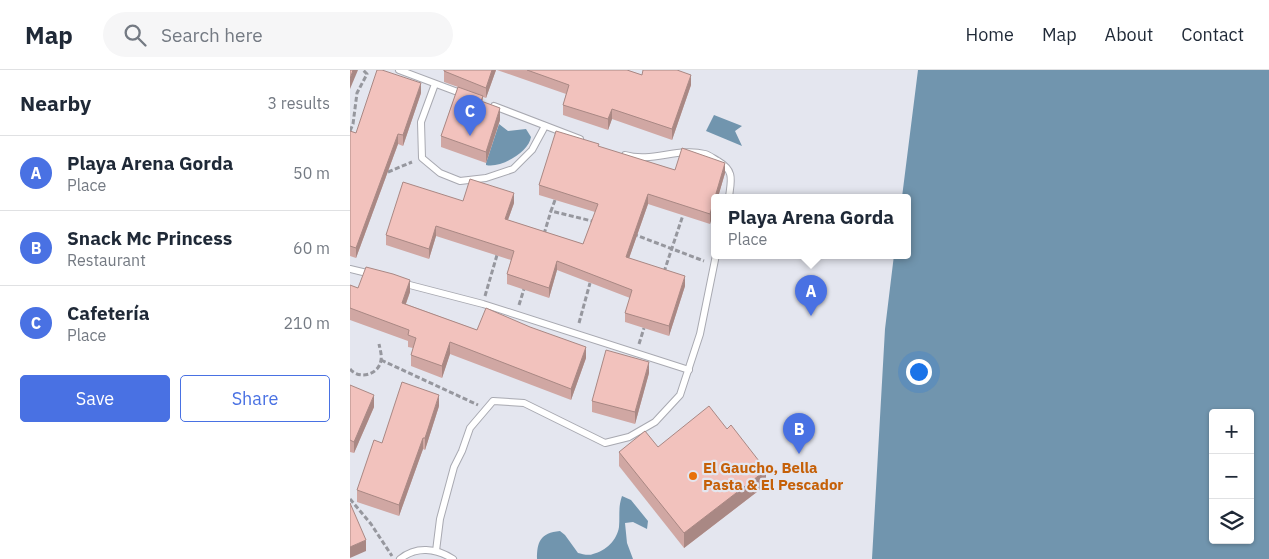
<!DOCTYPE html>
<html lang="en">
<head>
<meta charset="utf-8">
<style>
  :root { --surface:#fff; --page:#f6f6f7; --text:#1f2937; --muted:#747a83; --line:#e0e1e3; --accent:#4971e3 }
  body { margin:0; font-family:"IBM Plex Sans",sans-serif; background:var(--page); color:var(--text) }
  .controls { position:absolute; right:15px; bottom:15px; display:grid; overflow:hidden; border-radius:5px; box-shadow:0 1px 4px #0004 }
  .controls button { width:45px; height:45px; display:grid; place-items:center; padding:0; border:0; border-bottom:1px solid var(--line); background:var(--surface); color:var(--text); font:25px sans-serif }
  .you { position:absolute; left:568px; top:301px; width:18px; height:18px; margin:-12px; border:4px solid #fff; border-radius:50%; background:#1a73e8; box-shadow:0 0 0 8px #1a73e833 }
  .badge { display:grid; place-items:center; width:32px; height:32px; border-radius:50%; background:var(--accent); color:#fff; font-size:16px; font-weight:700 }
  .pin { position:absolute; translate:-50% -41px; filter:drop-shadow(0 1px 2px #0008) }
  .pin::after { content:''; position:absolute; top:26px; width:18px; height:15px; background:inherit; clip-path:polygon(0 0,100% 0,50% 100%) }
  .popup { position:absolute; left:361px; top:124px; width:200px; height:65px; box-sizing:border-box; display:grid; place-content:center; border-radius:5px; background:var(--surface); filter:drop-shadow(0 1px 4px #0005); font-size:16px; white-space:nowrap; color:var(--muted) }
  .popup b { font-size:19px; color:var(--text) }
  .popup::after { content:''; position:absolute; left:50%; top:100%; margin-left:-10px; border:10px solid transparent; border-top-color:var(--surface) }
  .list { margin:0; padding:0; list-style:none }
  h2 { display:flex; justify-content:space-between; align-items:center; height:65px; margin:0; padding:0 20px; font-size:21px }
  h2 small { font-size:16px; font-weight:400; color:var(--muted) }
  .list li { display:grid; grid-template-columns:32px 1fr auto; gap:15px; align-items:center; box-sizing:border-box; height:75px; padding:0 20px; border-top:1px solid var(--line) }
  .list b { display:block; font-size:19px; white-space:nowrap }
  .list p { margin:0; font-size:16px; white-space:nowrap; color:var(--muted) }
  .list em { font-size:16px; font-style:normal; color:var(--muted) }
  .actions { display:flex; gap:10px; padding:15px 20px }
  .actions a { flex:1; padding:11px 0; border:1px solid var(--accent); border-radius:5px; text-align:center; font-size:18px; color:var(--accent) }
  .actions .main { background:var(--accent); color:#fff }
  .icon { flex:none; width:28px; height:28px; fill:none; stroke:currentColor; stroke-width:2; stroke-linecap:round; stroke-linejoin:round }
  .map { position:relative; flex:none; width:919px; height:489px; overflow:hidden }
  header { display:flex; align-items:center; gap:30px; box-sizing:border-box; height:70px; padding:0 25px; background:var(--surface); border-bottom:1px solid var(--line) }
  header strong { font-size:24px }
  nav { display:flex; gap:28px; margin-inline-start:auto; font-size:18px }
  .search { width:350px; height:45px; background:var(--page); display:flex; align-items:center; gap:12px; box-sizing:border-box; padding:0 18px; border-radius:28px; color:var(--muted); font-size:19px }
  main { display:flex }
  aside { flex:1; background:var(--surface) }
  .map>svg:first-child { display:block }
  .water { fill:#7195ae; fill-rule:evenodd }
  .lines { fill:none; stroke-linecap:round; stroke-linejoin:round }
  .service-casing { stroke:#a8a9b1; stroke-width:8 }
  .path { stroke:#96979e; stroke-width:3; stroke-dasharray:5 2.5; stroke-linecap:butt }
  .service { stroke:#fff; stroke-width:6 }
  .wall { fill:#d0a7a3 }
  .shaded-wall { fill:#a98884 }
  .building { fill:#f2c2bd; stroke:#a98884 }
  .food-dot { fill:#e8710a; stroke:#e4e6ef; stroke-width:2 }
  .labels { text-anchor:middle; dominant-baseline:central; stroke-width:4.5; stroke-linejoin:round; paint-order:stroke }
  .food-label { font-size:15px; font-weight:bold; fill:#c56008; stroke:#e4e6ef; text-anchor:start }
</style>
</head>
<body>
<header>
<strong>Map</strong>
<div class="search"><svg class="icon" aria-label="search" viewBox="0 0 24 24"><circle cx="10" cy="10" r="6"/><path d="M15 15l6 6"/></svg>Search here</div>
<nav><a>Home</a><a>Map</a><a>About</a><a>Contact</a></nav>
</header>
<main>
<aside>
<h2>Nearby<small>3 results</small></h2>
<ul class="list">
<li><span class="badge">A</span><div><b>Playa Arena Gorda</b><p>Place</p></div><em>50 m</em></li>
<li><span class="badge">B</span><div><b>Snack Mc Princess</b><p>Restaurant</p></div><em>60 m</em></li>
<li><span class="badge">C</span><div><b>Cafetería</b><p>Place</p></div><em>210 m</em></li>
</ul>
<div class="actions"><a class="main">Save</a><a>Share</a></div>
</aside>
<div class="map">
<svg width="919" height="489" viewBox="0 0 919 489">
  <rect width="100%" height="100%" fill="#e4e6ef"/>
  <g class="water">
    <path d="M568,0h351v489h-397l13,-230 9,-74h13v-58h-5zM863,343h37v127h-37z"/>
    <polygon points="364,45 392,56 385,61 392,76 356,61"/>
    <path d="M149,54l9,7 18,-2 5,8c-2,15 -31,32 -45,28v-2z"/>
    <path d="M272,426l9,4 17,21 -1,8 -14,-7 -8,1 2,20 6,16h-96c0,-17 3,-26 23,-28l5,4 13,18c4,1 11,3 15,1 13,-3 24,-14 26,-27 1,-11 -1,-20 3,-31z"/>
  </g>
  <g class="lines">
    <g class="service-casing">
      <g id="service">
        <polyline points="49,0 113,24"/>
        <polyline points="85,14 71,52 72,88 90,103 110,111 136,108 163,99 182,80 195,56"/>
        <polyline points="144,36 230,69"/>
        <path d="M275,85c27,8 53,-8 80,-1 4,1 9,5 13,7 17,10 13,19 11,36"/>
        <polyline points="0,199 21,204"/>
        <polyline points="52,213 133,234 339,300"/>
        <polyline points="86,481 90,449 104,397 112,381 120,358 143,331 174,333 255,373 279,367 305,352 330,325 350,264 366,185"/>
        <path d="M50,489c16,-13 36,-11 53,0"/>
      </g>
    </g>
    <g class="path">
      <polyline points="0,61 3,54 7,23 17,4 13,0"/>
      <polyline points="38,102 62,92"/>
      <polyline points="205,130 201,141 246,152"/>
      <polyline points="194,164 201,141"/>
      <polyline points="283,164 354,191"/>
      <polyline points="314,202 333,145"/>
      <polyline points="135,226 147,185"/>
      <polyline points="169,235 174,219"/>
      <polyline points="229,253 240,213"/>
      <polyline points="289,274 294,258"/>
      <polyline points="31,290 128,335"/>
      <path d="M0,299c9,11 29,6 31,-9 1,-5 -1,-11 -2,-16"/>
      <polyline points="0,429 21,454 42,486"/>
    </g>
    <use href="#service" class="service"/>
  </g>
  <g class="wall">
    <polygon points="94,0 146,0 136,28 133,27 133,32 150,50 136,93 91,77 91,66 108,17 94,12"/>
    <polygon points="147,0 277,0 292,5 341,15 322,70 262,49 258,60 213,45 213,35 216,24"/>
    <polygon points="71,23 53,76 48,74 6,188 0,186 0,61 6,63"/>
    <polygon points="249,77 325,100 375,103 368,127 365,127 360,154 298,134 279,188 335,216 319,266 275,252 275,243 280,228 207,200 199,228 157,214 157,204 161,190 86,166 79,189 36,175 36,165 113,131 164,133 158,150 233,174 245,142 189,125 189,115"/>
    <polygon points="0,215 8,218 60,222 56,234 127,260 236,288 221,330 100,284 92,308 61,296 61,285 63,278 58,277 58,271 0,250"/>
    <polygon points="299,303 285,354 242,342 242,331"/>
    <polygon points="0,315 24,337 4,383 0,382"/>
    <polygon points="89,336 75,380 73,379 49,446 7,432 7,420 32,373"/>
    <polygon points="308,377 416,415 334,478 269,396 269,382"/>
  </g>
  <g class="shaded-wall">
    <polygon points="3,0 8,0 0,19 0,9"/>
    <polygon points="142,0 146,0 136,28 136,18"/>
    <polygon points="341,5 341,15 322,70 322,59"/>
    <polygon points="71,13 71,23 53,76 53,65"/>
    <polygon points="150,38 150,50 136,93 136,82"/>
    <polygon points="262,39 262,49 258,60 258,49"/>
    <polygon points="48,64 48,74 6,188 6,178"/>
    <polygon points="375,93 375,103 368,127 365,127"/>
    <polygon points="164,123 164,133 155,158 155,149"/>
    <polygon points="298,124 298,134 276,197 276,187"/>
    <polygon points="365,128 365,138 360,154 360,144"/>
    <polygon points="86,156 86,166 79,189 79,179"/>
    <polygon points="207,191 207,200 199,228 199,218"/>
    <polygon points="335,206 335,216 319,266 319,256"/>
    <polygon points="60,210 60,222 52,244 52,233"/>
    <polygon points="100,272 100,284 92,308 92,296"/>
    <polygon points="236,277 236,288 221,330 221,319"/>
    <polygon points="299,292 299,303 285,354 285,342"/>
    <polygon points="24,325 24,337 4,383 4,372"/>
    <polygon points="89,325 89,336 75,380 75,368"/>
    <polygon points="73,368 73,379 49,446 49,435"/>
    <polygon points="416,400 416,415 334,478 334,463"/>
    <polygon points="16,470 16,481 0,488 0,477"/>
  </g>
  <g class="building">
    <polygon points="0,0 3,0 0,9"/>
    <polygon points="27,0 32,0 71,13 53,65 48,64 6,178 0,176 0,61 6,63"/>
    <polygon points="94,0 142,0 136,18 94,1"/>
    <polygon points="177,0 277,0 292,5 293,0 327,0 341,5 322,59 262,39 258,49 213,35 219,15"/>
    <polygon points="108,17 133,26 131,31 150,38 136,82 91,66"/>
    <polygon points="206,61 249,74 248,76 325,100 332,78 375,93 360,144 298,124 276,187 335,206 319,256 275,243 282,220 207,191 199,218 157,204 164,181 86,156 79,179 36,165 53,112 113,131 120,109 164,123 155,149 233,174 248,134 189,115"/>
    <polygon points="16,197 43,204 60,210 52,233 127,260 136,238 180,257 236,277 221,319 100,272 92,296 61,285 66,268 58,265 59,260 0,238 0,215 8,218"/>
    <polygon points="256,280 299,292 285,342 242,331"/>
    <polygon points="52,312 89,325 75,368 73,368 49,435 7,420 24,370 32,373"/>
    <polygon points="0,315 24,325 4,372 0,370"/>
    <polygon points="359,336 377,359 381,355 416,400 334,463 269,382 295,361 308,377"/>
    <polygon points="0,433 16,470 0,477"/>
  </g>
  <circle class="food-dot" cx="343" cy="406" r="5"/>
  <g class="labels">
    <g class="food-label">
      <text x="353" y="397">El Gaucho, Bella<tspan x="353" dy="17">Pasta &amp; El Pescador</tspan></text>
    </g>
  </g>
</svg>
<div class="controls">
<button>+</button>
<button>−</button>
<button><svg class="icon" aria-label="layers" viewBox="0 0 24 24"><path d="M12 4l9 5-9 5-9-5zM3 14l9 5 9-5"/></svg></button>
</div>
<div class="you"></div>
<div class="pin badge" style="left:461px;top:246px">A</div>
<div class="popup"><b>Playa Arena Gorda</b>Place</div>
<div class="pin badge" style="left:449px;top:384px">B</div>
<div class="pin badge" style="left:120px;top:66px">C</div>
</div>
</main>
</body>
</html>
